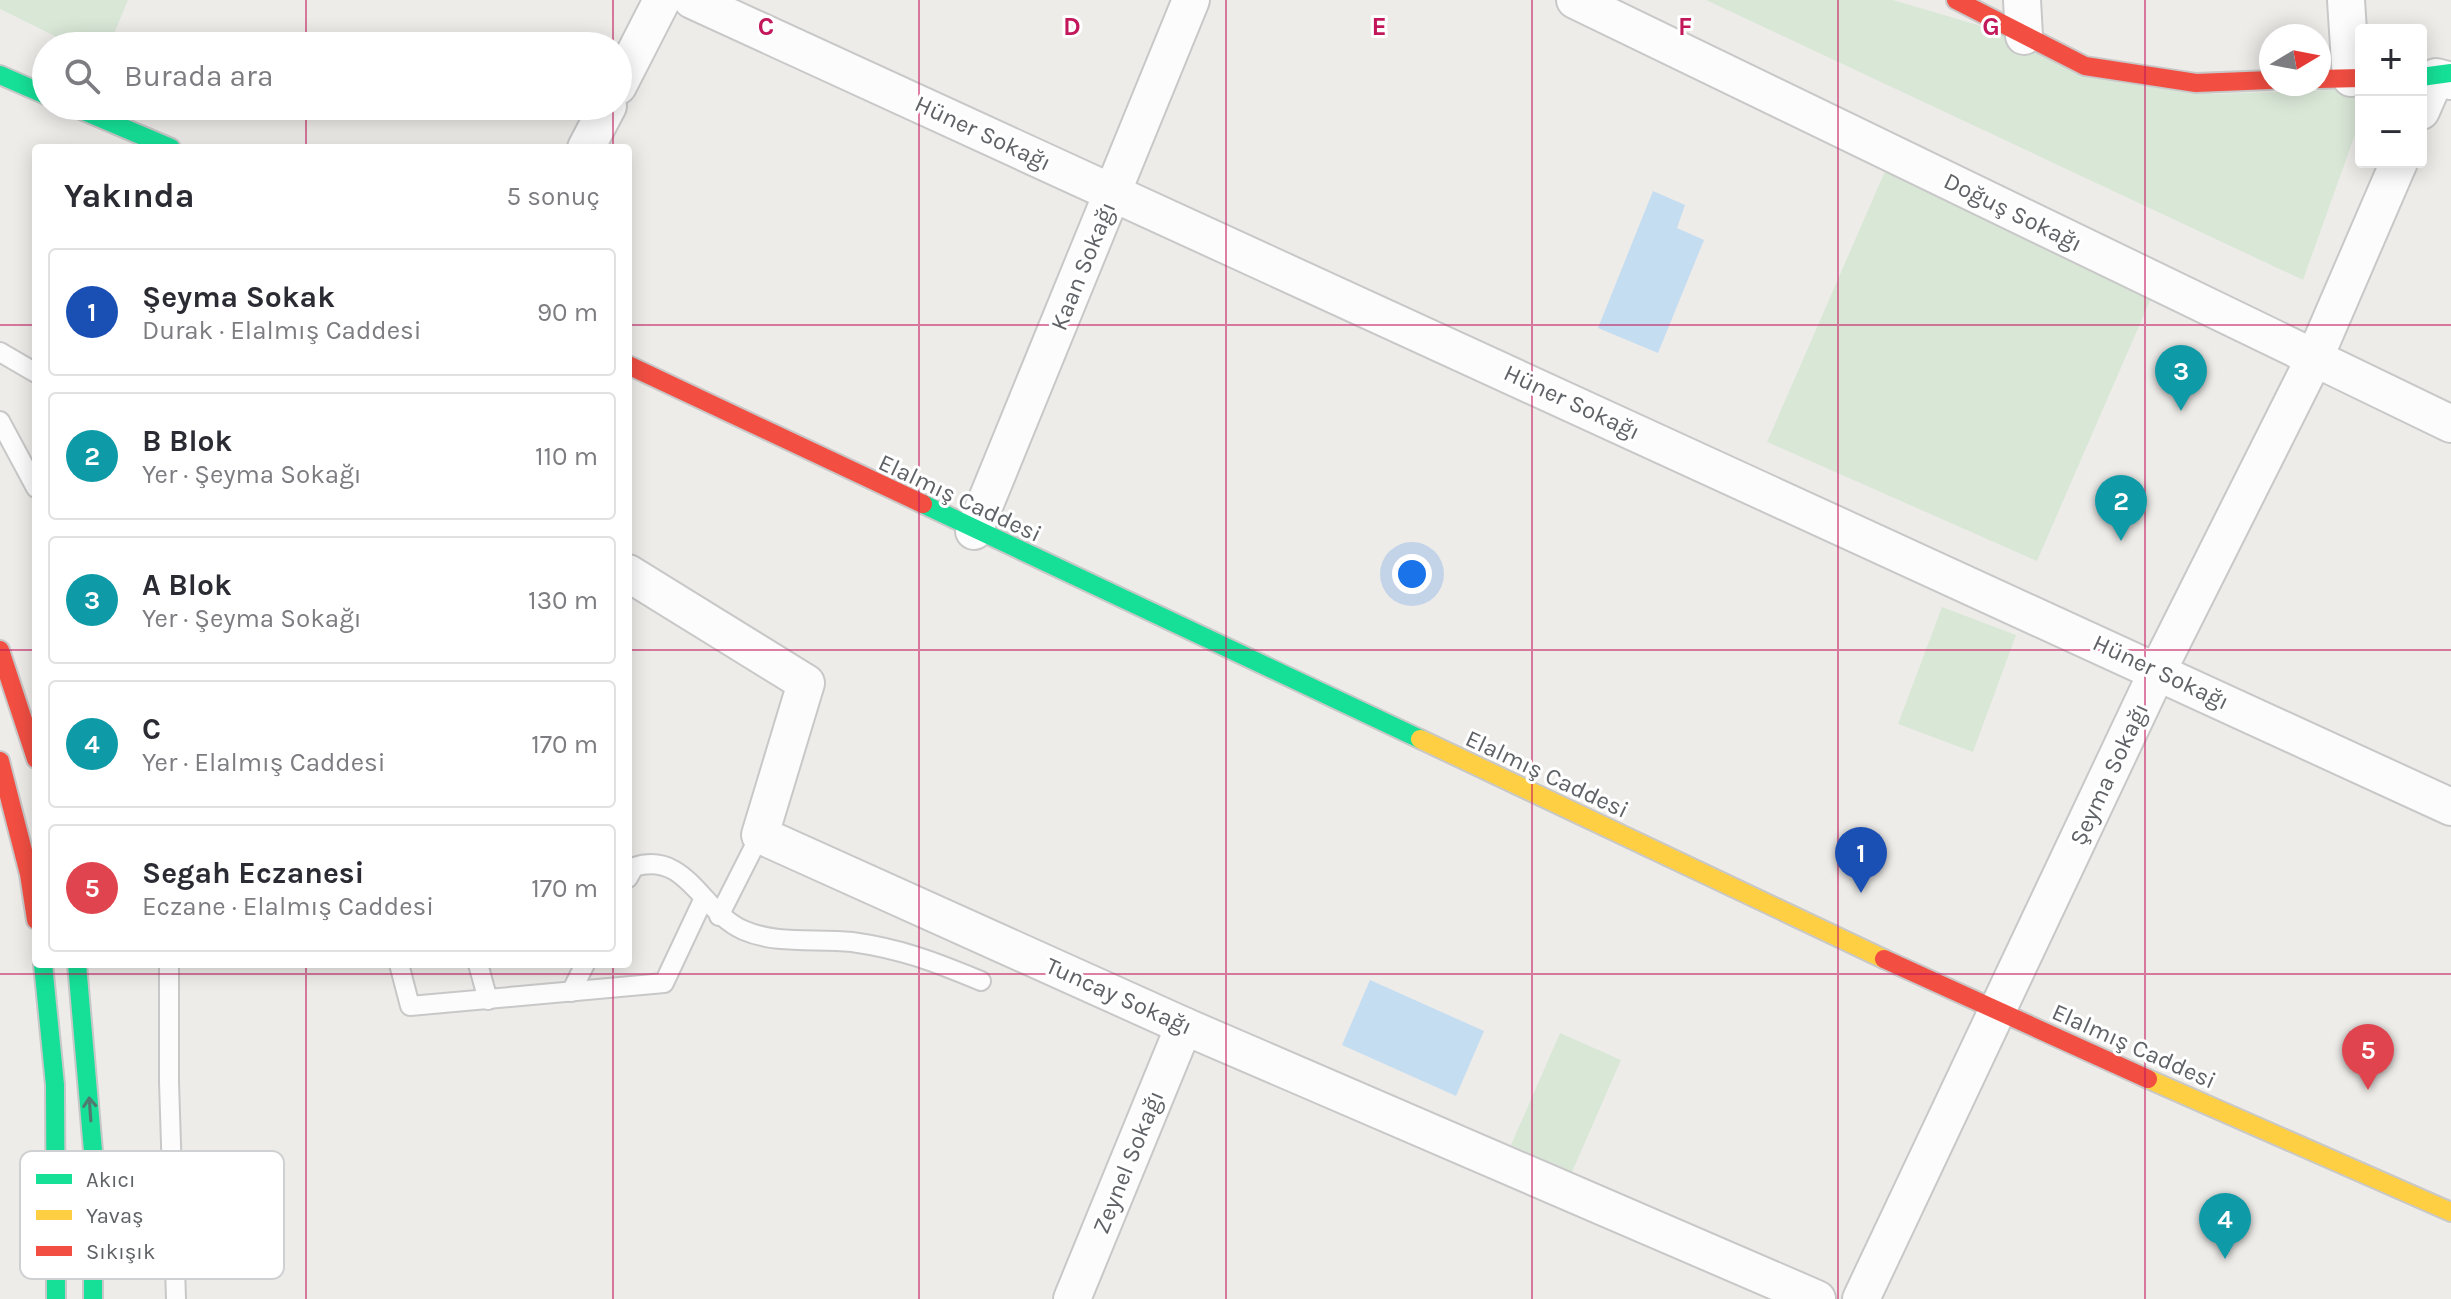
<!DOCTYPE html>
<html lang="tr">
<head>
<meta charset="utf-8">
<style>
  :root { --surface:#fff; --page:#f2f2f3; --text:#2b2b33; --muted:#7c7c81; --line:#e1e1e2; --accent:#919294 }
  body { margin:0; font-family:Karla,sans-serif; background:var(--page); color:var(--text) }
  .controls { position:absolute; right:24px; top:24px; display:grid; overflow:hidden; border-radius:8px; box-shadow:0 4px 20px #0003 }
  .controls button { width:72px; height:72px; display:grid; place-items:center; padding:0; border:0; border-bottom:2px solid var(--line); background:var(--surface); color:var(--text); font:40px sans-serif }
  .compass { position:absolute; left:2259px; top:24px; width:72px; height:72px; border-radius:50%; background:var(--surface); box-shadow:0 4px 20px #0003; rotate:80deg }
  .you { position:absolute; left:1412px; top:574px; width:28px; height:28px; margin:-20px; border:6px solid #fff; border-radius:50%; background:#1a73e8; box-shadow:0 0 0 12px #1a73e833 }
  .badge { display:grid; place-items:center; width:52px; height:52px; border-radius:50%; background:var(--accent); color:#fff; font-size:26px; font-weight:700 }
  .pin { position:absolute; translate:-50% -66px; filter:drop-shadow(0 2px 4px #0008) }
  .pin::after { content:''; position:absolute; top:42px; width:28px; height:24px; background:inherit; clip-path:polygon(0 0,100% 0,50% 100%) }
  .list { margin:0; padding:0; list-style:none }
  h2 { display:flex; justify-content:space-between; align-items:center; height:104px; margin:0; padding:0 32px; font-size:34px }
  h2 small { font-size:26px; font-weight:400; color:var(--muted) }
  .list li { display:grid; grid-template-columns:52px 1fr auto; gap:24px; align-items:center; box-sizing:border-box; height:128px; margin:0 16px 16px; padding:0 16px; border:2px solid var(--line); border-radius:8px }
  .list b { display:block; font-size:30px; white-space:nowrap }
  .list p { margin:0; font-size:26px; white-space:nowrap; color:var(--muted) }
  .list em { font-size:26px; font-style:normal; color:var(--muted) }
  .icon { flex:none; width:44px; height:44px; fill:none; stroke:currentColor; stroke-width:2; stroke-linecap:round; stroke-linejoin:round }
  .map { position:relative; flex:none; width:2451px; height:1299px; overflow:hidden }
  .search { position:absolute; background:var(--surface); box-shadow:0 4px 20px #0003; left:32px; top:32px; width:600px; height:88px; display:flex; align-items:center; gap:20px; box-sizing:border-box; padding:0 28px; border-radius:44px; color:var(--muted); font-size:30px }
  .panel { position:absolute; background:var(--surface); box-shadow:0 4px 20px #0003; left:32px; top:144px; width:600px; height:824px; border-radius:8px }
  .map>svg:first-child { display:block }
  .green { fill:#d9e7d7 }
  .water { fill:#c4ddf1 }
  .lines { fill:none; stroke-linecap:round; stroke-linejoin:round }
  .lane-casing { stroke:#c9c8c8; stroke-width:22 }
  .street-casing { stroke:#c9c8c8; stroke-width:40 }
  .fast-casing { stroke:#c8c8c8; stroke-width:22 }
  .slow-casing { stroke:#c8c8c8; stroke-width:22 }
  .jam-casing { stroke:#c8c8c8; stroke-width:22 }
  .lane { stroke:#fcfcfc; stroke-width:18 }
  .street { stroke:#fcfcfc; stroke-width:36 }
  .fast { stroke:#16e098; stroke-width:18 }
  .slow { stroke:#ffcf43; stroke-width:18 }
  .jam { stroke:#f24e42; stroke-width:18 }
  .oneway { stroke:#507b70 }
  .grid { fill:none; stroke:#c2185b; stroke-width:2; stroke-opacity:0.55 }
  .labels { text-anchor:middle; dominant-baseline:central; stroke-width:6; stroke-linejoin:round; paint-order:stroke }
  .street-label { font-size:24px; fill:#5f6266; stroke:#fff }
  .key { fill:#fff; stroke:#cfd0d1; stroke-width:2 }
  .key-label { font-size:22px; fill:#5f6266 }
  .grid-label { font-size:26px; text-anchor:middle; font-weight:bold; fill:#c2185b; stroke:#fff; stroke-width:6; stroke-linejoin:round; paint-order:stroke }
</style>
</head>
<body>
<div class="map">
<svg width="2451" height="1299" viewBox="0 0 2451 1299">
  <rect width="100%" height="100%" fill="#eeece9"/>
  <g class="green">
    <polygon points="0,0 128,0 109,46 75,46 0,9"/>
    <polygon points="1706,0 1893,0 2213,94 2361,89 2361,118 2303,280"/>
    <polygon points="1886,169 2156,287 2037,561 1767,442"/>
    <polygon points="1942,607 2016,635 1973,752 1898,724"/>
    <polygon points="1560,1033 1621,1060 1572,1172 1511,1145"/>
  </g>
  <g class="water">
    <polygon points="1653,191 1685,205 1677,228 1704,240 1658,353 1598,328"/>
    <polygon points="1370,980 1484,1031 1456,1096 1342,1045"/>
  </g>
  <g class="lines">
    <g class="lane-casing">
      <g id="lane">
        <polyline points="0,352 36,373"/>
        <polyline points="0,421 36,488"/>
        <path d="M628,878l6,-11c52,-17 67,44 109,63 34,15 73,8 109,12 50,7 83,20 129,39"/>
        <polyline points="719,916 760,835"/>
        <polyline points="169,964 169,1082 176,1299"/>
        <polyline points="399,964 410,1006 664,983 703,900"/>
        <polyline points="478,964 488,1000"/>
        <polyline points="571,992 585,964"/>
      </g>
    </g>
    <g class="street-casing">
      <g id="street">
        <polyline points="692,0 2451,807"/>
        <polyline points="1575,0 2451,424"/>
        <polyline points="2022,0 2024,36"/>
        <polyline points="2346,0 2351,78"/>
        <polyline points="618,86 662,0"/>
        <polyline points="2421,111 2436,77 2451,81"/>
        <polyline points="586,148 608,106"/>
        <polyline points="974,531 1191,0"/>
        <polyline points="628,573 806,683 760,835 1184,1026 1817,1299"/>
        <polyline points="1072,1299 1184,1026"/>
        <polyline points="1861,1299 2158,670 2314,359 2399,162"/>
      </g>
    </g>
    <g class="fast-casing">
      <g id="fast">
        <polyline points="0,75 46,95"/>
        <polyline points="2421,77 2451,73"/>
        <polyline points="72,106 171,148"/>
        <polyline points="923,504 1420,739"/>
        <polyline points="43,964 55,1085 56,1299"/>
        <polyline points="77,964 93,1151 93,1299"/>
      </g>
    </g>
    <g class="slow-casing">
      <g id="slow">
        <polyline points="1420,739 1884,959"/>
        <polyline points="2148,1079 2451,1212"/>
      </g>
    </g>
    <g class="jam-casing">
      <g id="jam">
        <polyline points="1956,0 2085,66 2196,83 2271,80"/>
        <polyline points="2319,79 2361,78"/>
        <polyline points="628,365 923,504"/>
        <polyline points="0,650 36,759"/>
        <polyline points="0,761 29,874 36,920"/>
        <polyline points="1884,959 2148,1079"/>
      </g>
    </g>
    <use href="#lane" class="lane"/>
    <use href="#street" class="street"/>
    <use href="#fast" class="fast"/>
    <use href="#slow" class="slow"/>
    <use href="#jam" class="jam"/>
  </g>
  <defs><path id="oneway-shaft" d="M-6 0H5M1.5-3L5.5 0L1.5 3" fill="none" stroke-width="1.6" stroke-linecap="round" stroke-linejoin="round" transform="scale(2)"/></defs>
  <use class="oneway" href="#oneway-shaft" transform="translate(90 1109) rotate(-94)"/>
  <path class="grid" d="M306,0v46M613,0v46M919,0v1299M1226,0v1299M1532,0v1299M1838,0v1299M2145,0v1299M306,106v42M613,106v42M0,325h36M628,325h1823M0,650h36M628,650h1823M306,964v335M613,964v335M0,974h2451"/>
  <g class="labels">
    <g class="street-label">
      <text transform="translate(983 133) rotate(25)">Hüner Sokağı</text>
      <text transform="translate(2013 212) rotate(26)">Doğuş Sokağı</text>
      <text transform="translate(1083 266) rotate(-68)">Kaan Sokağı</text>
      <text transform="translate(1572 402) rotate(25)">Hüner Sokağı</text>
      <text transform="translate(960 498) rotate(25)">Elalmış Caddesi</text>
      <text transform="translate(2161 672) rotate(25)">Hüner Sokağı</text>
      <text transform="translate(1547 774) rotate(25)">Elalmış Caddesi</text>
      <text transform="translate(2109 774) rotate(-65)">Şeyma Sokağı</text>
      <text transform="translate(1119 996) rotate(24)">Tuncay Sokağı</text>
      <text transform="translate(2134 1046) rotate(24)">Elalmış Caddesi</text>
      <text transform="translate(1128 1162) rotate(-68)">Zeynel Sokağı</text>
    </g>
  </g>
  <rect x="20" y="1151" width="264" height="128" rx="12" class="key"/>
  <rect x="36" y="1174" width="36" height="10" fill="#16e098"/>
  <rect x="36" y="1210" width="36" height="10" fill="#ffcf43"/>
  <rect x="36" y="1246" width="36" height="10" fill="#f24e42"/>
  <g class="key-label">
    <text x="86" y="1187">Akıcı</text>
    <text x="86" y="1223">Yavaş</text>
    <text x="86" y="1259">Sıkışık</text>
  </g>
  <g class="grid-label">
    <text x="766" y="35">C</text>
    <text x="1072" y="35">D</text>
    <text x="1379" y="35">E</text>
    <text x="1685" y="35">F</text>
    <text x="1991" y="35">G</text>
  </g>
</svg>
<div class="controls">
<button>+</button>
<button>−</button>
</div>
<svg class="compass" viewBox="-18 -18 36 36"><path d="M0-13l5 13h-10z" fill="#e53935"/><path d="M0 13l5-13h-10z" fill="#7c7c81"/></svg>
<div class="you"></div>
<div class="pin badge" style="left:1861px;top:893px;background:#1a4fb4">1</div>
<div class="pin badge" style="left:2121px;top:541px;background:#0f9aa8">2</div>
<div class="pin badge" style="left:2181px;top:411px;background:#0f9aa8">3</div>
<div class="pin badge" style="left:2225px;top:1259px;background:#0f9aa8">4</div>
<div class="pin badge" style="left:2368px;top:1090px;background:#e0444e">5</div>
<div class="search"><svg class="icon" aria-label="search" viewBox="0 0 24 24"><circle cx="10" cy="10" r="6"/><path d="M15 15l6 6"/></svg>Burada ara</div>
<section class="panel">
<h2>Yakında<small>5 sonuç</small></h2>
<ul class="list">
<li><span class="badge" style="background:#1a4fb4">1</span><div><b>Şeyma Sokak</b><p>Durak · Elalmış Caddesi</p></div><em>90 m</em></li>
<li><span class="badge" style="background:#0f9aa8">2</span><div><b>B Blok</b><p>Yer · Şeyma Sokağı</p></div><em>110 m</em></li>
<li><span class="badge" style="background:#0f9aa8">3</span><div><b>A Blok</b><p>Yer · Şeyma Sokağı</p></div><em>130 m</em></li>
<li><span class="badge" style="background:#0f9aa8">4</span><div><b>C</b><p>Yer · Elalmış Caddesi</p></div><em>170 m</em></li>
<li><span class="badge" style="background:#e0444e">5</span><div><b>Segah Eczanesi</b><p>Eczane · Elalmış Caddesi</p></div><em>170 m</em></li>
</ul>
</section>
</div>
</body>
</html>
